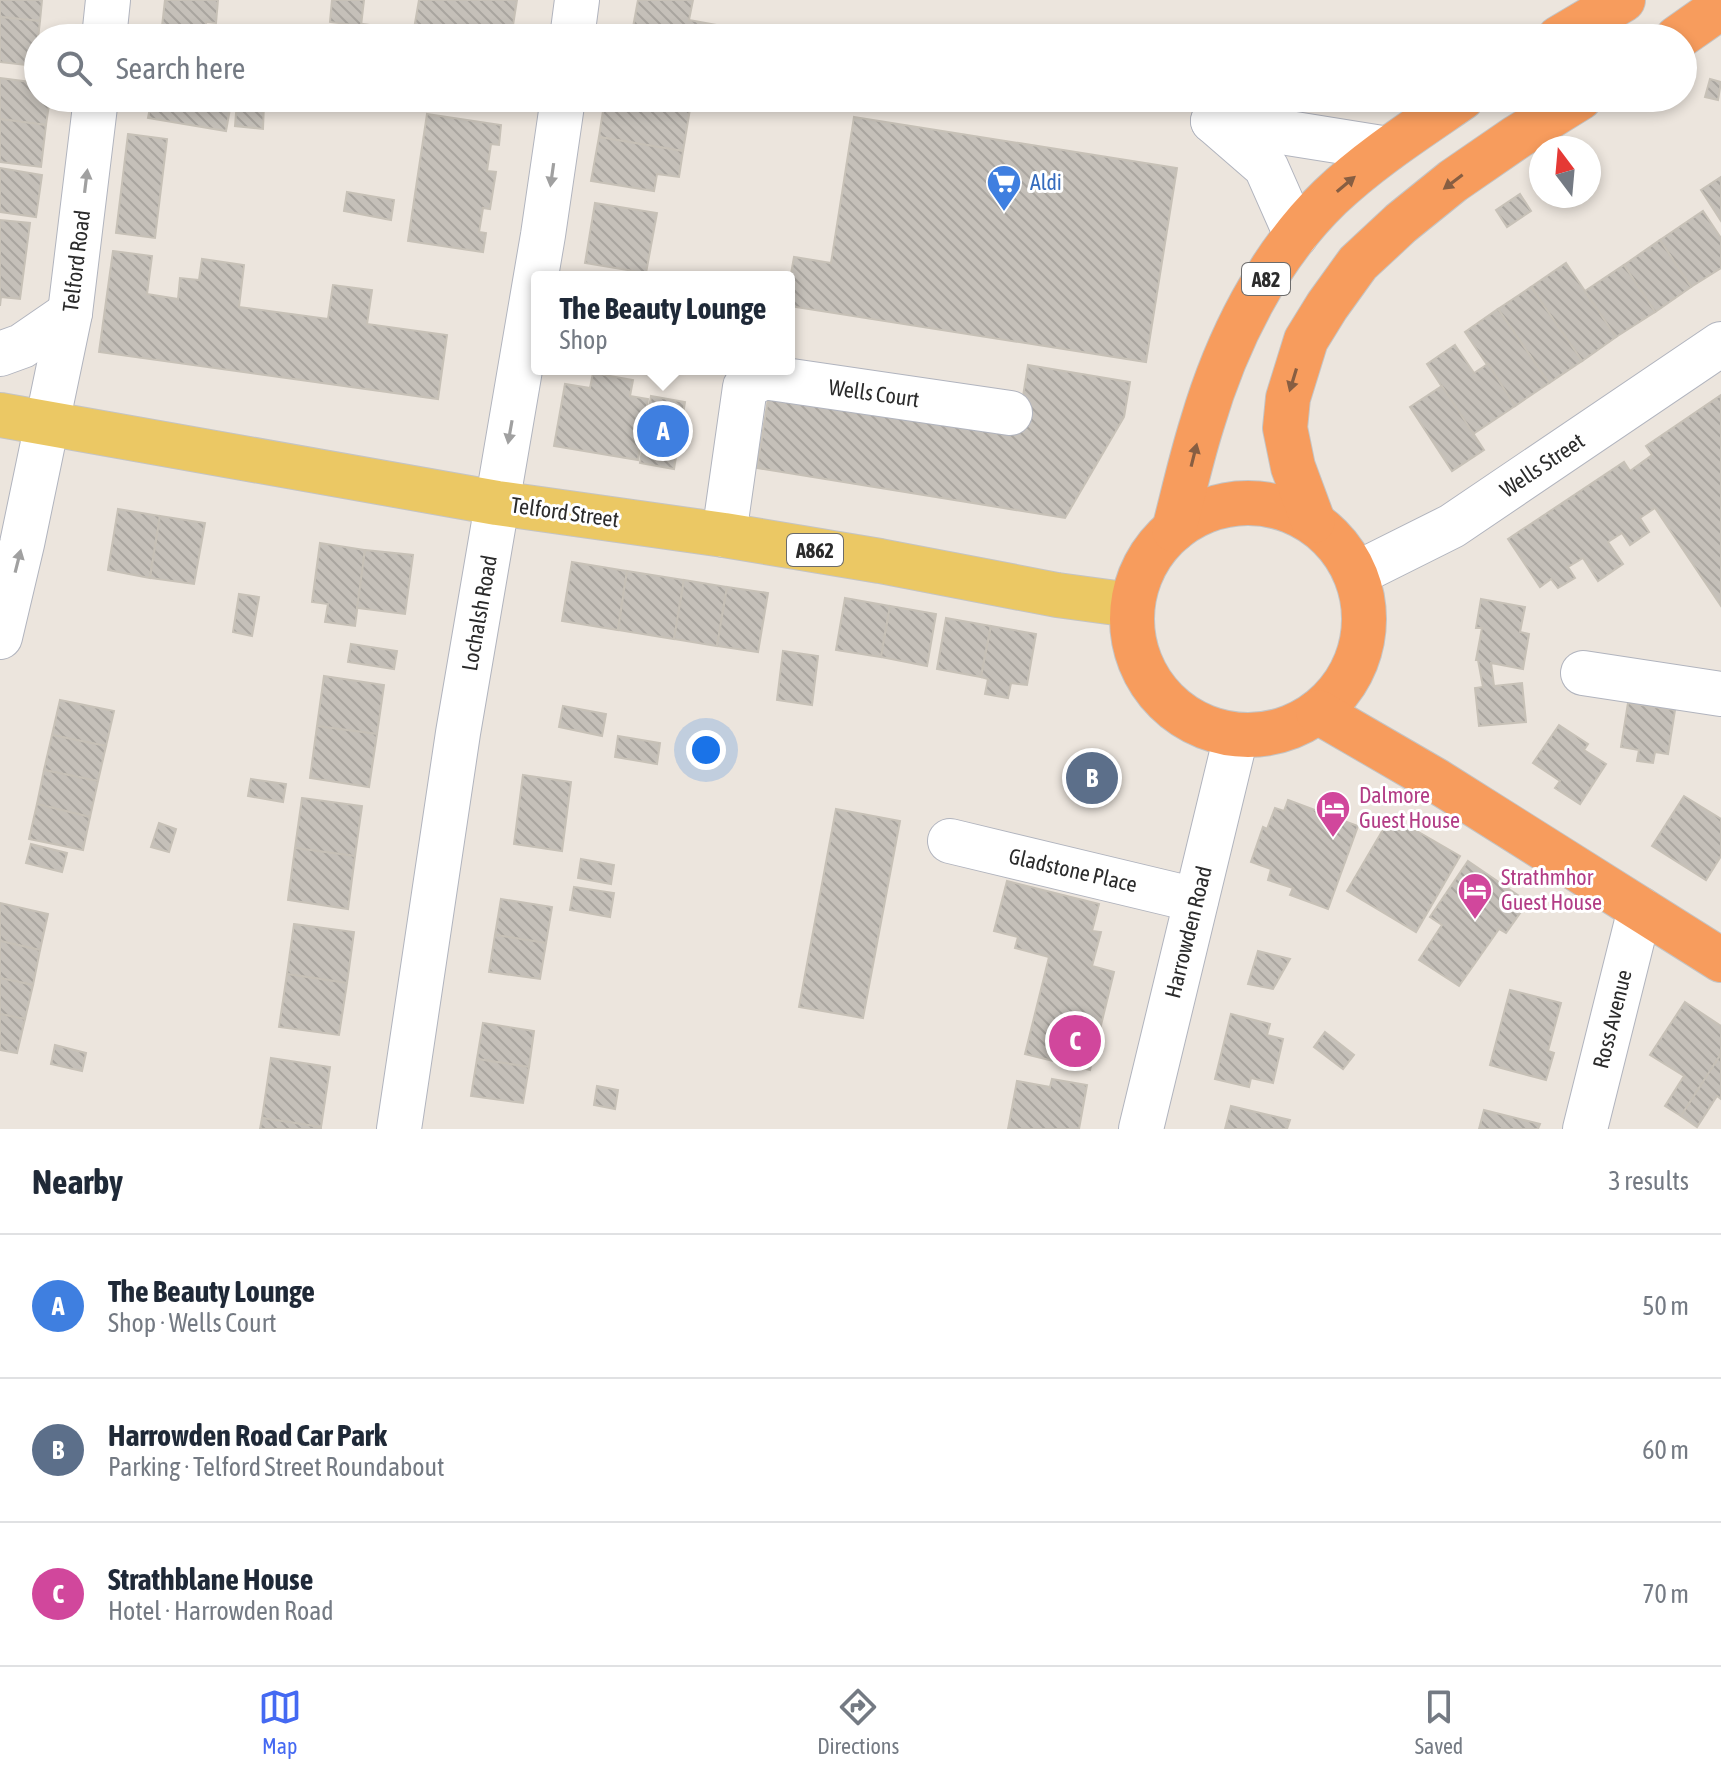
<!DOCTYPE html>
<html lang="en">
<head>
<meta charset="utf-8">
<style>
  :root { --surface:#fff; --page:#f6f6f7; --text:#1f2937; --muted:#747a83; --line:#e0e1e3; --accent:#4469f2 }
  body { margin:0; font-family:"Asap Condensed",sans-serif; background:var(--page); color:var(--text) }
  .compass { position:absolute; left:1529px; top:136px; width:72px; height:72px; border-radius:50%; background:var(--surface); box-shadow:0 4px 12px #0003; rotate:344deg }
  .you { position:absolute; left:706px; top:750px; width:28px; height:28px; margin:-20px; border:6px solid #fff; border-radius:50%; background:#1a73e8; box-shadow:0 0 0 12px #1a73e833 }
  .badge { display:grid; place-items:center; width:52px; height:52px; border-radius:50%; background:var(--accent); color:#fff; font-size:26px; font-weight:700 }
  .pin { position:absolute; translate:-50% -50%; border:4px solid #fff; box-shadow:0 2px 8px #0006 }
  .popup { position:absolute; left:531px; top:271px; width:264px; height:104px; box-sizing:border-box; display:grid; place-content:center; border-radius:8px; background:var(--surface); filter:drop-shadow(0 2px 6px #0005); font-size:26px; white-space:nowrap; color:var(--muted) }
  .popup b { font-size:30px; color:var(--text) }
  .popup::after { content:''; position:absolute; left:50%; top:100%; margin-left:-16px; border:16px solid transparent; border-top-color:var(--surface) }
  .list { margin:0; padding:0; list-style:none }
  h2 { display:flex; justify-content:space-between; align-items:center; height:104px; margin:0; padding:0 32px; font-size:34px }
  h2 small { font-size:26px; font-weight:400; color:var(--muted) }
  .list li { display:grid; grid-template-columns:52px 1fr auto; gap:24px; align-items:center; box-sizing:border-box; height:144px; padding:0 32px; border-top:2px solid var(--line) }
  .list b { display:block; font-size:30px; white-space:nowrap }
  .list p { margin:0; font-size:26px; white-space:nowrap; color:var(--muted) }
  .list em { font-size:26px; font-style:normal; color:var(--muted) }
  .icon { flex:none; width:44px; height:44px; fill:none; stroke:currentColor; stroke-width:2; stroke-linecap:round; stroke-linejoin:round }
  .map { position:relative; flex:none; width:1721px; height:1129px; overflow:hidden }
  .search { position:absolute; background:var(--surface); box-shadow:0 4px 12px #0003; left:24px; right:24px; top:24px; height:88px; display:flex; align-items:center; gap:20px; box-sizing:border-box; padding:0 28px; border-radius:44px; color:var(--muted); font-size:30px }
  .sheet { height:536px; background:var(--surface) }
  nav { display:flex; justify-content:space-around; align-items:center; box-sizing:border-box; height:112px; border-top:2px solid var(--line); background:var(--surface); font-size:22px; color:var(--muted) }
  nav a { display:grid; justify-items:center; gap:4px }
  nav .on { color:var(--accent) }
  .map>svg:first-child { display:block }
  .building { fill:url(#building-back-hatch); stroke:#c7c1b7; stroke-width:2 }
  .lines { fill:none; stroke-linecap:round; stroke-linejoin:round }
  .minor-casing { stroke:#b1b4be; stroke-width:46 }
  .major-casing { stroke:#c4c4c4; stroke-width:46 }
  .highway-casing { stroke:#c4c4c4; stroke-width:46 }
  .minor { stroke:#fff; stroke-width:44 }
  .major { stroke:#ebc864; stroke-width:44 }
  .highway { stroke:#f79c5d; stroke-width:44 }
  .oneway { fill:#a0a0a0 }
  .oneway2 { fill:#875e42 }
  .labels { text-anchor:middle; dominant-baseline:central; stroke-width:6; stroke-linejoin:round; paint-order:stroke }
  .shield { fill:#fff; stroke:#6b6b6b; stroke-width:2 }
  .shield-label { font-size:20px; font-weight:bold; fill:#2b2b2b }
  .shop-label { font-size:22px; fill:#366cbe; stroke:#fff; text-anchor:start }
  .street-label { font-size:22px; fill:#2b2b2b; stroke:#fff }
  .hotel-label { font-size:22px; fill:#b23c85; stroke:#fff; text-anchor:start }
</style>
</head>
<body>
<div class="map">
<svg width="1721" height="1129" viewBox="0 0 1721 1129">
  <defs>
    <pattern id="building-back-hatch" width="6" height="6" patternUnits="userSpaceOnUse" patternTransform="scale(2)"><rect width="6" height="6" fill="#c5c0b9"/><path d="M-1 5l2 2M0 0l6 6M5-1l2 2" fill="none" stroke="#a9a59f"/></pattern>
  </defs>
  <rect width="100%" height="100%" fill="#ece5dd"/>
  <g class="building">
    <polygon points="0,0 42,0 40,21 0,17"/>
    <polygon points="165,0 218,0 216,23 206,22 205,38 161,35"/>
    <polygon points="332,0 364,0 361,26 330,22"/>
    <polygon points="419,0 517,0 511,38 473,38 414,29"/>
    <polygon points="638,0 693,0 689,20 717,25 715,38 631,38"/>
    <polygon points="0,17 40,21 35,66 0,62"/>
    <polygon points="363,24 412,31 411,38 361,38"/>
    <polygon points="426,31 473,38 425,38"/>
    <polygon points="0,78 38,83 38,98 50,98 46,125 0,119"/>
    <polygon points="1710,79 1721,82 1718,100 1705,97"/>
    <polygon points="152,98 232,98 226,131 148,118"/>
    <polygon points="605,98 622,98 690,109 683,151 599,137"/>
    <polygon points="237,101 264,104 263,129 235,126"/>
    <polygon points="427,114 501,125 499,145 491,144 487,171 496,172 490,209 483,208 479,232 486,233 483,252 408,241"/>
    <polygon points="854,117 1177,168 1146,362 789,306 789,285 794,257 831,263"/>
    <polygon points="0,119 46,125 41,167 0,162"/>
    <polygon points="128,134 167,139 155,238 116,233"/>
    <polygon points="599,137 683,151 679,177 657,174 654,191 591,181"/>
    <polygon points="0,168 42,175 36,217 0,212"/>
    <polygon points="1721,177 1721,221 1701,190"/>
    <polygon points="347,192 394,200 391,220 344,211"/>
    <polygon points="1520,194 1531,211 1507,227 1496,210"/>
    <polygon points="595,203 657,213 646,273 585,263"/>
    <polygon points="1703,211 1721,238 1721,268 1691,287 1660,240"/>
    <polygon points="0,220 30,223 20,299 1,297 0,306"/>
    <polygon points="1660,240 1691,287 1655,312 1624,265"/>
    <polygon points="113,251 152,256 147,294 178,299 180,278 199,280 202,259 244,265 239,307 328,319 333,285 372,290 367,324 447,335 438,399 99,352"/>
    <polygon points="1566,263 1616,337 1582,361 1531,287"/>
    <polygon points="1624,265 1655,312 1616,337 1585,291"/>
    <polygon points="1531,287 1582,361 1549,383 1498,309"/>
    <polygon points="1498,309 1549,383 1515,406 1465,332"/>
    <polygon points="1455,345 1474,373 1488,364 1515,406 1473,434 1427,364"/>
    <polygon points="1028,365 1130,382 1124,417 1065,518 757,468 769,393 1017,434"/>
    <polygon points="593,373 633,380 630,396 648,399 638,460 554,446 565,384 590,388"/>
    <polygon points="1442,386 1484,450 1452,471 1410,407"/>
    <polygon points="1721,395 1721,606 1655,508 1640,518 1649,532 1630,545 1622,533 1608,542 1623,564 1598,581 1583,558 1568,567 1575,578 1558,588 1551,579 1540,587 1508,539 1624,462 1630,471 1652,455 1646,446"/>
    <polygon points="651,396 685,402 674,469 640,463"/>
    <polygon points="118,509 160,516 150,578 108,570"/>
    <polygon points="160,516 205,523 194,584 150,578"/>
    <polygon points="320,543 365,550 355,626 325,622 328,604 312,602"/>
    <polygon points="365,550 413,555 405,614 357,608"/>
    <polygon points="572,562 627,571 618,630 562,621"/>
    <polygon points="627,571 684,580 674,639 618,630"/>
    <polygon points="684,580 727,587 717,646 674,639"/>
    <polygon points="727,587 768,593 758,652 717,646"/>
    <polygon points="239,594 259,597 252,636 233,632"/>
    <polygon points="845,598 890,606 881,657 836,650"/>
    <polygon points="1481,599 1525,607 1520,632 1529,634 1523,669 1491,663 1494,686 1522,683 1526,722 1479,726 1475,688 1483,687 1478,660 1476,660 1482,628 1476,628"/>
    <polygon points="890,606 936,614 927,666 881,657"/>
    <polygon points="946,618 991,626 981,677 937,669"/>
    <polygon points="991,626 1036,634 1027,685 1011,683 1008,698 985,694 988,679 981,677"/>
    <polygon points="351,644 397,651 394,669 348,662"/>
    <polygon points="783,651 818,656 812,705 777,700"/>
    <polygon points="324,676 384,685 377,734 317,726"/>
    <polygon points="60,700 114,711 106,746 52,735"/>
    <polygon points="1628,703 1675,710 1668,754 1655,752 1653,763 1637,761 1639,750 1621,747"/>
    <polygon points="563,706 606,714 602,736 559,727"/>
    <polygon points="1559,725 1588,744 1584,750 1606,764 1580,804 1555,788 1560,781 1533,763"/>
    <polygon points="317,726 377,734 369,787 310,778"/>
    <polygon points="52,735 106,746 98,781 44,770"/>
    <polygon points="618,736 660,743 657,764 615,757"/>
    <polygon points="44,770 98,781 90,817 37,804"/>
    <polygon points="523,775 571,782 562,851 514,844"/>
    <polygon points="251,779 286,784 283,802 248,796"/>
    <polygon points="1684,796 1721,819 1721,856 1706,880 1652,846"/>
    <polygon points="302,798 362,806 355,856 295,848"/>
    <polygon points="1288,800 1358,826 1328,909 1290,895 1293,888 1268,880 1271,869 1251,862 1263,827 1267,829 1275,808 1284,811"/>
    <polygon points="37,804 90,817 83,850 29,839"/>
    <polygon points="836,809 900,821 863,1018 799,1007"/>
    <polygon points="1391,816 1460,856 1416,932 1347,891"/>
    <polygon points="159,823 176,829 169,852 151,847"/>
    <polygon points="31,844 67,853 62,872 26,863"/>
    <polygon points="295,848 355,856 348,909 288,900"/>
    <polygon points="581,859 614,865 611,884 578,878"/>
    <polygon points="1468,861 1528,902 1506,933 1499,929 1459,986 1419,960 1442,925 1430,917"/>
    <polygon points="1007,881 1099,904 1092,931 1101,932 1092,966 1114,972 1090,1070 1025,1054 1049,957 1015,948 1018,937 994,931"/>
    <polygon points="574,887 614,893 610,917 570,910"/>
    <polygon points="501,899 552,907 546,943 495,935"/>
    <polygon points="0,903 48,914 40,950 0,941"/>
    <polygon points="294,924 354,932 347,983 287,974"/>
    <polygon points="495,935 546,943 540,979 489,972"/>
    <polygon points="0,941 40,950 33,985 0,978"/>
    <polygon points="1258,951 1290,959 1273,989 1248,984"/>
    <polygon points="287,974 347,983 339,1035 279,1027"/>
    <polygon points="0,978 33,985 25,1019 0,1014"/>
    <polygon points="1510,990 1561,1003 1548,1051 1554,1053 1546,1080 1490,1065"/>
    <polygon points="1685,1002 1721,1026 1721,1054 1681,1116 1665,1106 1684,1076 1650,1055"/>
    <polygon points="0,1014 25,1019 17,1053 0,1050"/>
    <polygon points="1231,1014 1270,1024 1267,1035 1283,1039 1273,1083 1251,1078 1249,1087 1215,1079"/>
    <polygon points="483,1023 534,1031 529,1067 477,1059"/>
    <polygon points="1325,1032 1354,1055 1343,1069 1314,1047"/>
    <polygon points="55,1045 86,1053 82,1071 51,1064"/>
    <polygon points="1721,1054 1721,1099 1717,1096 1697,1127 1681,1116"/>
    <polygon points="271,1058 330,1067 321,1127 262,1118"/>
    <polygon points="477,1059 529,1067 523,1103 471,1096"/>
    <polygon points="1052,1079 1087,1085 1079,1129 1008,1129 1017,1081 1050,1087"/>
    <polygon points="597,1086 618,1090 615,1109 594,1105"/>
    <polygon points="1231,1106 1290,1120 1287,1129 1225,1129"/>
    <polygon points="1484,1110 1540,1124 1538,1129 1479,1129"/>
    <polygon points="262,1118 321,1127 321,1129 260,1129"/>
  </g>
  <g class="lines">
    <g class="minor-casing">
      <g id="minor">
        <polyline points="104,38 108,0"/>
        <polyline points="572,38 577,0"/>
        <polyline points="1213,121 1388,149"/>
        <polyline points="1213,121 1266,167 1296,235"/>
        <polyline points="0,354 22,346 70,313"/>
        <polyline points="724,535 745,387 764,377 1010,413"/>
        <polyline points="1356,574 1452,526 1721,344"/>
        <polyline points="0,637 22,544 70,313 96,98"/>
        <polyline points="1583,673 1721,694"/>
        <polyline points="950,841 1196,900"/>
        <polyline points="399,1129 458,733 543,235 563,98"/>
        <polyline points="1141,1129 1236,736"/>
        <polyline points="1585,1129 1640,909"/>
      </g>
    </g>
    <g class="major-casing">
      <polyline id="major" points="0,415 497,503 724,535 880,561 1057,595 1131,605"/>
    </g>
    <g class="highway-casing">
      <g id="highway">
        <polyline points="1559,38 1623,0"/>
        <polyline points="1677,38 1721,7"/>
        <circle cx="1248" cy="619" r="116"/>
        <polyline points="1313,521 1293,467 1285,428 1288,398 1306,340 1327,306 1358,263 1401,223 1453,181 1517,137 1580,98"/>
        <path d="M1174,530c9,-35 17,-71 28,-106 24,-82 66,-167 128,-227 40,-38 87,-68 132,-99"/>
        <polyline points="1318,712 1437,781 1721,960"/>
      </g>
    </g>
    <use href="#minor" class="minor"/>
    <use href="#major" class="major"/>
    <use href="#highway" class="highway"/>
  </g>
  <defs><path id="oneway-solid" d="M-6-.8H1V-3.2L6.5 0L1 3.2V.8H-6Z" transform="scale(2)"/></defs>
  <g class="oneway">
    <use href="#oneway-solid" transform="translate(552 175) rotate(98)"/>
    <use href="#oneway-solid" transform="translate(86 181) rotate(-83)"/>
    <use href="#oneway-solid" transform="translate(510 432) rotate(100)"/>
    <use href="#oneway-solid" transform="translate(18 561) rotate(-76)"/>
  </g>
  <g class="oneway2">
    <use href="#oneway-solid" transform="translate(1453 182) rotate(143)"/>
    <use href="#oneway-solid" transform="translate(1346 184) rotate(-40)"/>
    <use href="#oneway-solid" transform="translate(1293 380) rotate(107)"/>
    <use href="#oneway-solid" transform="translate(1194 455) rotate(-76)"/>
  </g>
  <defs>
    <g id="supermarket-pin" transform="scale(1.8)"><path d="M0 17L-7.5 6A9.5 9.5 0 1 1 7.5 6Z" fill="#3f7fe0" stroke="#fff"/><path d="M-6-5.5h2.5l.6 2H6L4.5 2H-2.5L-4.4-4H-6ZM-1.5 3.2a1.3 1.3 0 1 0 .1 0ZM3 3.2a1.3 1.3 0 1 0 .1 0Z" fill="#fff"/></g>
    <g id="hotel-pin" transform="scale(1.8)"><path d="M0 17L-7.5 6A9.5 9.5 0 1 1 7.5 6Z" fill="#d1479c" stroke="#fff"/><path d="M-6-4.5h1.5V1H6V5H4.5V3h-9V5H-6ZM-4 0a1.8 1.8 0 1 1 3.6 0ZM.5 0V-2.5h3Q6-2.5 6 0Z" fill="#fff"/></g>
  </defs>
  <g fill-rule="evenodd">
    <use href="#supermarket-pin" x="1004" y="182"/>
    <use href="#hotel-pin" x="1333" y="808"/>
    <use href="#hotel-pin" x="1475" y="890"/>
  </g>
  <g class="labels">
    <g class="shield">
      <rect x="1242" y="263" width="48" height="32" rx="6"/>
      <rect x="787" y="534" width="56" height="32" rx="6"/>
    </g>
    <g class="shield-label">
      <text x="1266" y="279">A82</text>
      <text x="815" y="550">A862</text>
    </g>
    <g class="shop-label">
      <text x="1030" y="182">Aldi</text>
    </g>
    <g class="street-label">
      <text transform="translate(76 261) rotate(-83)">Telford Road</text>
      <text transform="translate(874 393) rotate(8)">Wells Court</text>
      <text transform="translate(1542 465) rotate(-34)">Wells Street</text>
      <text transform="translate(565 512) rotate(8)">Telford Street</text>
      <text transform="translate(479 613) rotate(-80)">Lochalsh Road</text>
      <text transform="translate(1073 870) rotate(13)">Gladstone Place</text>
      <text transform="translate(1188 932) rotate(-76)">Harrowden Road</text>
      <text transform="translate(1612 1019) rotate(-76)">Ross Avenue</text>
    </g>
    <g class="hotel-label">
      <text x="1359" y="795">Dalmore<tspan x="1359" dy="25">Guest House</tspan></text>
      <text x="1501" y="877">Strathmhor<tspan x="1501" dy="25">Guest House</tspan></text>
    </g>
  </g>
</svg>
<svg class="compass" viewBox="-18 -18 36 36"><path d="M0-13l5 13h-10z" fill="#e53935"/><path d="M0 13l5-13h-10z" fill="#747a83"/></svg>
<div class="you"></div>
<div class="pin badge" style="left:663px;top:431px;background:#3f7fe0">A</div>
<div class="popup"><b>The Beauty Lounge</b>Shop</div>
<div class="pin badge" style="left:1092px;top:778px;background:#5c6f8a">B</div>
<div class="pin badge" style="left:1075px;top:1041px;background:#d1479c">C</div>
<div class="search"><svg class="icon" aria-label="search" viewBox="0 0 24 24"><circle cx="10" cy="10" r="6"/><path d="M15 15l6 6"/></svg>Search here</div>
</div>
<section class="sheet">
<h2>Nearby<small>3 results</small></h2>
<ul class="list">
<li><span class="badge" style="background:#3f7fe0">A</span><div><b>The Beauty Lounge</b><p>Shop · Wells Court</p></div><em>50 m</em></li>
<li><span class="badge" style="background:#5c6f8a">B</span><div><b>Harrowden Road Car Park</b><p>Parking · Telford Street Roundabout</p></div><em>60 m</em></li>
<li><span class="badge" style="background:#d1479c">C</span><div><b>Strathblane House</b><p>Hotel · Harrowden Road</p></div><em>70 m</em></li>
</ul>
</section>
<nav>
<a class="on"><svg class="icon" aria-label="map" viewBox="0 0 24 24"><path d="M3 6l6-2 6 2 6-2v14l-6 2-6-2-6 2zM9 4v14M15 6v14"/></svg>Map</a>
<a><svg class="icon" aria-label="directions" viewBox="0 0 24 24"><path d="M12 3l9 9-9 9-9-9zM9 14v-3h6M13 9l2 2-2 2"/></svg>Directions</a>
<a><svg class="icon" aria-label="saved" viewBox="0 0 24 24"><path d="M7 4h10v16l-5-4-5 4z"/></svg>Saved</a>
</nav>
</body>
</html>
